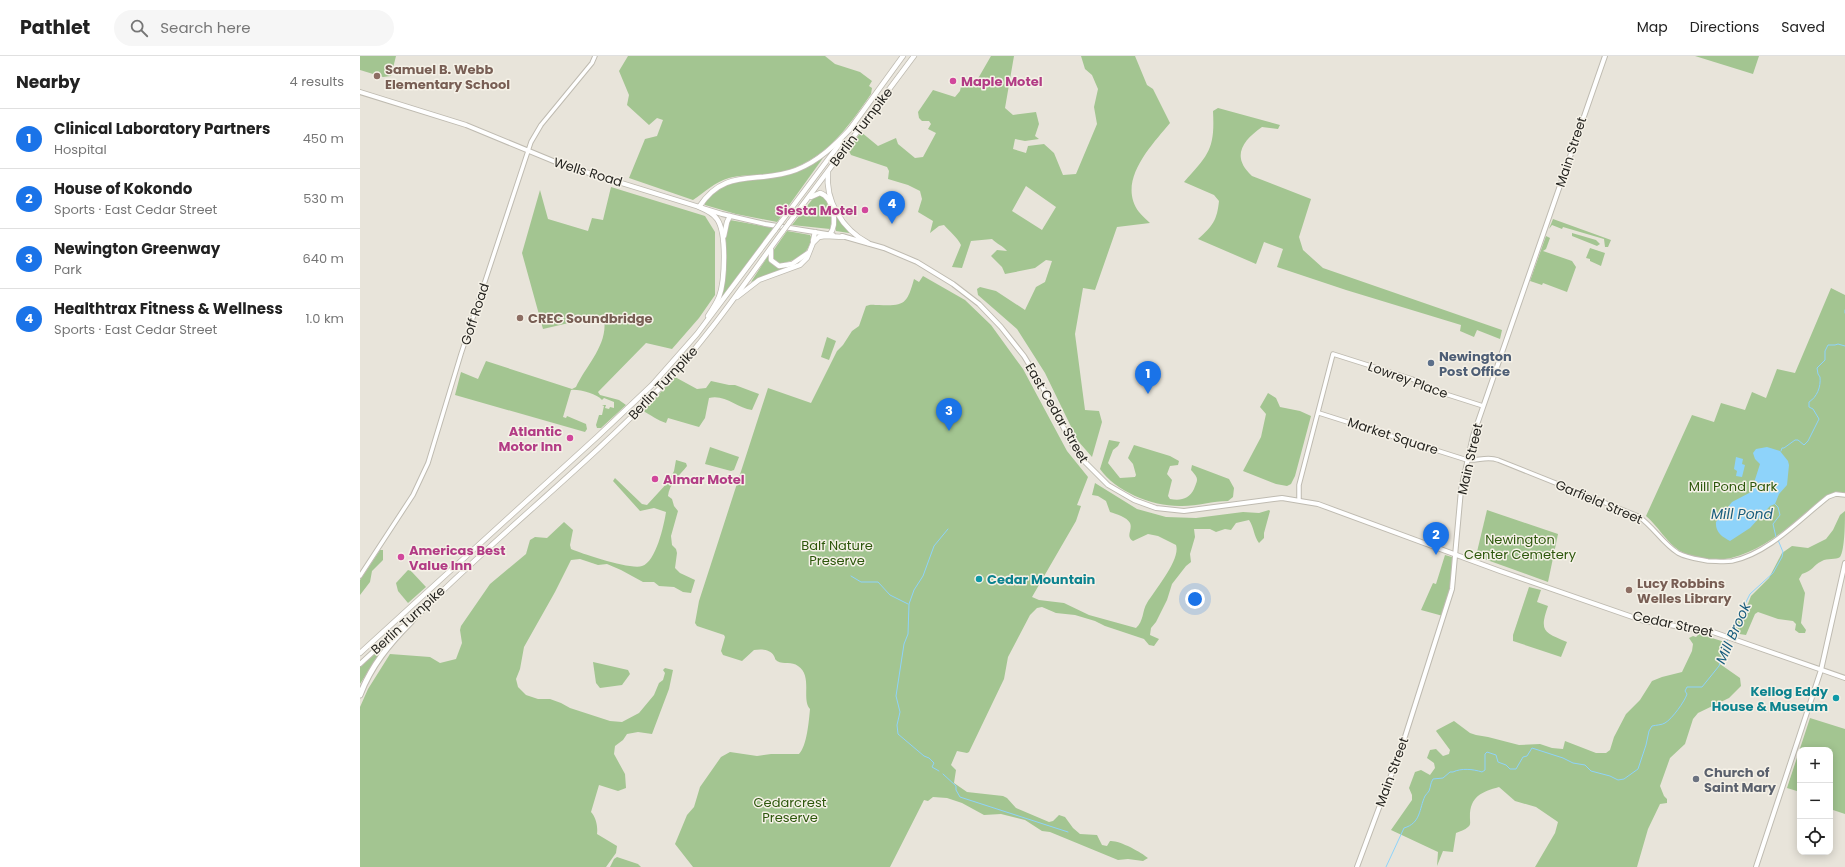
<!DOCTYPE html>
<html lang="en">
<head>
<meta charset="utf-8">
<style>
  :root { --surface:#fff; --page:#f6f6f6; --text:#222; --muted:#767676; --line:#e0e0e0; --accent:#1a73e8 }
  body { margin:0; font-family:Poppins,sans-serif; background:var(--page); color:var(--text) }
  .controls { position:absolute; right:12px; bottom:12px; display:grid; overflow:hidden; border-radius:8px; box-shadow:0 2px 10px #0003 }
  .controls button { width:36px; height:36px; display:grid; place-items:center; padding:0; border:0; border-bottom:1px solid var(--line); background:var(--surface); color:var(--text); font:20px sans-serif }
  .you { position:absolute; left:835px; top:543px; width:14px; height:14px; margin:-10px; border:3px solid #fff; border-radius:50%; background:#1a73e8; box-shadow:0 0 0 6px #1a73e833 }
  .badge { display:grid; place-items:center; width:26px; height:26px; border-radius:50%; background:var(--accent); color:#fff; font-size:13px; font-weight:700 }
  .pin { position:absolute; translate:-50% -33px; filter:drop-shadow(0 1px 2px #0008) }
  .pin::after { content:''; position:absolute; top:21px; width:14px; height:12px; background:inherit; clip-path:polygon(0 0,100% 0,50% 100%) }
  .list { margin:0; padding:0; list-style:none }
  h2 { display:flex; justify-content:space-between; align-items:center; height:52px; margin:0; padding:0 16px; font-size:17px }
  h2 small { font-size:13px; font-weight:400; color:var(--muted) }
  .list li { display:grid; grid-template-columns:26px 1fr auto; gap:12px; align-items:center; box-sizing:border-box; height:60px; padding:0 16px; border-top:1px solid var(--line) }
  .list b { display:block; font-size:15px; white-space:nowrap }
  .list p { margin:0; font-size:13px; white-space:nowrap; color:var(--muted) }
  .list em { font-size:13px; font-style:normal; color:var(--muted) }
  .icon { flex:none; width:22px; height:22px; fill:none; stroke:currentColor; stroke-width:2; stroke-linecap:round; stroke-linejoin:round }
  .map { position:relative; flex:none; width:1485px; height:811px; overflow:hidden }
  header { display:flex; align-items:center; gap:24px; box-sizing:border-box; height:56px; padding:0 20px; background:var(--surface); border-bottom:1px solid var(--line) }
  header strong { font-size:19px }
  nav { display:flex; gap:22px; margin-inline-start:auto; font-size:14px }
  .search { width:280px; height:36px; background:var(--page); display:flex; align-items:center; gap:10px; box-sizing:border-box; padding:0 14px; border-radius:22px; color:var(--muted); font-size:15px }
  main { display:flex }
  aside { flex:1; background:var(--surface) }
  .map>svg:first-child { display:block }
  .green { fill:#a3c591; fill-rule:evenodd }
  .water { fill:#8ed3fa }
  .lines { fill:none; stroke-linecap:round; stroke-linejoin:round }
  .stream { stroke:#8ed3fa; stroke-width:1 }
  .tertiary-casing { stroke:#bfbbb1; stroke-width:5.5 }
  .secondary-casing { stroke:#bfbbb1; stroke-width:6 }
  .trunk-casing { stroke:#bfbbb1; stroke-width:6 }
  .motorway-casing { stroke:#bfbbb1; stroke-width:7 }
  .tertiary { stroke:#fff; stroke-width:3.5 }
  .secondary { stroke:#fff; stroke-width:4 }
  .trunk { stroke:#fff; stroke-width:4.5 }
  .motorway { stroke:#fff; stroke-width:5 }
  .trunk-bridge-casing { stroke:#bfbbb1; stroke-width:6; stroke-linecap:butt }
  .trunk-bridge { stroke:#fff; stroke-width:4.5 }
  .education-dot { fill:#8d6e63; stroke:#f5f1e7; stroke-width:1.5 }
  .hotel-dot { fill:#d1479c; stroke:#f5f1e7; stroke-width:1.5 }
  .service-dot { fill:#5c6f8a; stroke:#f5f1e7; stroke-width:1.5 }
  .culture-dot { fill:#0f9aa8; stroke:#f5f1e7; stroke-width:1.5 }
  .worship-dot { fill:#6b7280; stroke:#f5f1e7; stroke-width:1.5 }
  .labels { text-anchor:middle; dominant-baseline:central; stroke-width:3; stroke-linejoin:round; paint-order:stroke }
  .education-label { font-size:13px; font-weight:bold; fill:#785e54; stroke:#f5f1e7; text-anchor:start }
  .hotel-label { font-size:13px; font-weight:bold; fill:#b23c85; stroke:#f5f1e7; text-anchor:start }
  .street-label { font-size:13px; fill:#262521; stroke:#f5f1e7 }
  .service-label { font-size:13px; font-weight:bold; fill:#4e5e75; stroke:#f5f1e7; text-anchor:start }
  .park-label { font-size:13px; fill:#2d570c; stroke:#f5f1e7 }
  .culture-label { font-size:13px; font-weight:bold; fill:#0d838f; stroke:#f5f1e7; text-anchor:start }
  .worship-label { font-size:13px; font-weight:bold; fill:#5b616d; stroke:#f5f1e7; text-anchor:start }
  .water-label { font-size:14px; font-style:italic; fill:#185d7e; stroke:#f5f1e7 }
</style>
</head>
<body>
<header>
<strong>Pathlet</strong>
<div class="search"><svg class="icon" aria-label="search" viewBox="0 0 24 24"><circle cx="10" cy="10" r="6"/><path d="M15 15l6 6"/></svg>Search here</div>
<nav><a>Map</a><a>Directions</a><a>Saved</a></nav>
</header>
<main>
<aside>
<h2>Nearby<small>4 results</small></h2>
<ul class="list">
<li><span class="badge">1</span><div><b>Clinical Laboratory Partners</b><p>Hospital</p></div><em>450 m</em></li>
<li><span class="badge">2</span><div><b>House of Kokondo</b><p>Sports · East Cedar Street</p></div><em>530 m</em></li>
<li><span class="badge">3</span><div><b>Newington Greenway</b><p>Park</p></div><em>640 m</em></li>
<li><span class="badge">4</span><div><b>Healthtrax Fitness &amp; Wellness</b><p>Sports · East Cedar Street</p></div><em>1.0 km</em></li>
</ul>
</aside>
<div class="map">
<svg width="1485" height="811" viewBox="0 0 1485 811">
  <rect width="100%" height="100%" fill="#e8e4da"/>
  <g class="green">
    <polygon points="0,0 36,0 31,20 23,21 0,14"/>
    <path d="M268,0h197l10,8 25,8 12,9 -3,5 3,2 -1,6c-25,36 -47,68 -93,79 -16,3 -33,1 -49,5 -14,4 -24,14 -36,22l-64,-22 16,-39 12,-3 6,-16 -6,-2 -8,7 -22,-20 2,-10 -10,-24z"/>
    <path d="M631,0h23l-9,52 8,7 23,-3 3,12 -4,12 4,3 -14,2 -10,-2 -2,10 13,4 2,-7 16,-2 10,9 9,22 13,-1 21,-50 -3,-17 4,-18 -6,-14 -7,-6 -4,-13h54l12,29 6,4 17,34c-18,22 -54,58 -31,89 3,4 7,7 11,11l-33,4 -22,63 -12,-2 -8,46 10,76 14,1 3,11 -10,35 -14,-16 -33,-68 -28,-44 -39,-34 -1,-6 3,-2 16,4 29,19 11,-23 9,-5 7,-21 -6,-1 -11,8 -30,6 -3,-7 -11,-11 6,-6 10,1c-4,-5 -10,-7 -15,-12l-21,2 -9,27 -10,-1 9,-22c-4,-8 -12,-14 -17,-20l-5,1 -9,7 3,-12 -15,-9 4,-13 -2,-8 -12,-6 -20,-6 1,-8 -2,-4 -36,-12 -3,-6 13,-17 17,14 18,-8 2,6 17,14 8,-1 13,-24 -8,-4 3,-5 -2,-3h-7l-3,-3 -1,-6 15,-22 22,7 5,-6 2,-9h14zM666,130l30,21 -14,23 -30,-19z"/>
    <polygon points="1335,0 1399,0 1393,18"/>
    <path d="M858,52l62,17 -2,4 -16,-2c-20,14 -31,30 -10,49l59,23 -12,38 4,13 20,18 179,62 -2,9 -23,-9 -3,7 -14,-6 1,-6 -115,-35 -69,-23 6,-18 -19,-7 -8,22 -58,-25c15,-13 19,-19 21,-38l-5,-6 -30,-13c25,-28 31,-33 29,-71z"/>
    <polygon points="463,102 417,166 376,158 345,149 345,144 360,131 378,126 426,119"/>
    <path d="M251,131l94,29 10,16v63l-16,23 -27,31 -26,-6 -48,49 2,3 19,5 7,5 -25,23h-4l-1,-3 3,-10h3l2,-9 -2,-1h4l-1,3 4,1 1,-2 4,1v-6l-10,-4 -2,2c-5,-6 -23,-11 -31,-10l-8,27 3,1 1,-2 19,8 1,5 -2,3 -130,-37 6,-23 17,7 8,-18 86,28 4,-2c10,-22 35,-45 27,-72l-60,14 -21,-76 18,-63 8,29 40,12 4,-13 11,2z"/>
    <path d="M460,139l3,1c7,9 10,22 7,33l-38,-4 23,-29z"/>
    <polygon points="473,152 490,176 489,177 476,175"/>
    <polygon points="1193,163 1251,184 1248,191 1245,191 1244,183 1203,171 1202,173 1192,169 1189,173"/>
    <path d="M370,164l43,8 -56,77c2,-9 5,-17 6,-25 3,-18 -4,-44 7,-60z"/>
    <path d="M427,175l23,4 1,2c-1,18 -18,25 -33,27l-6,-6 1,-7z"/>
    <polygon points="1212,177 1236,184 1240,188 1237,190 1212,180"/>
    <polygon points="1186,180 1190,182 1186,193 1183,195 1212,205 1216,211 1207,236 1183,227 1182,229 1170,225"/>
    <polygon points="1230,192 1245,197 1241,210 1230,205 1230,203 1226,202"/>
    <path d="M408,200c4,12 12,11 22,10l-39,16z"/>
    <path d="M563,220l42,24 26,25 32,44 44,82 21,26 -11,28 4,1 -5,15 -44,76 7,3 25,3 25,12 47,13c8,-7 6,-17 11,-25 8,-13 34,-44 29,-58l-18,-9 -10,-2 -15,7c-8,-5 0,-11 -3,-18 -3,-6 -14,-9 -20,-11l-4,-11 -8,-5 -6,-1 3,-12 42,26 29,8 30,1 47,-6 16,1 10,-3 1,1 -6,22v5l-5,5c-5,-6 -5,-16 -10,-23l-13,3 -5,7 -6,-1 -9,3 -6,-3h-16l1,8 -5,17 1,8 -5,4 -14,18 -5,16 -11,22 -5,6 -1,7 9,4 -5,7 -5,-1 -5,-6 -39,-13 -10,-5 -20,-6 -19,-2 -14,-6 -5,1 -7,7 -22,42 -4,22 -35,73 -2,1 -10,-2 -6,14 5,5 -2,13 13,9 36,4 4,2 9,10 33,14 4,-1 6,-6 6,2 8,11 7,6 17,1 5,10 5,1 3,-5c9,-1 31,11 38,17l-5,3 -15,-2 -10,1 -68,-28 -8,-1 -17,-11 -24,-6 -17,1 -22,-12 -15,-5 -14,-1 -5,4 -4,-1 -34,67h-197l-18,-23 12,-29 7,-8 6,-20 21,-30 9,-5 27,4 14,-2h28c8,-8 10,-34 11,-45 -9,-10 3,-33 -12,-43 -6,-5 -14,-1 -21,-5 -3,-3 -1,-1 -3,-5 -4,-7 -13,-7 -20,-6l-12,11 -19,-6 -2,-4 4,-14 -1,-2 -27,-9 -2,-3 4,-22 69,-213 43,15 26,-52 6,-6 9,-14 7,-5 7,-20c5,-2 7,-1 13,-1 26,1 28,-1 35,-26l5,3z"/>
    <path d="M1471,232l14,7v198l-10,-1 -7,3c-40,32 -93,87 -148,56 -14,-9 -22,-25 -34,-35l46,-101 22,7 7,-19 24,7 7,-18 14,6 11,-29 18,4z"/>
    <polygon points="467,281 476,285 469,304 461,301"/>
    <path d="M315,321l22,12 9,-1 5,-7 18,4h6l24,9 -7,16c-15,-2 -27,-16 -43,-12l-4,20 -6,9 -31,-9 -2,5c-9,-3 -15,-8 -23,-12z"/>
    <polygon points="908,337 916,342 920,351 940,355 951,360 935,420 931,428 927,430 916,428 883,415 901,381 906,358 900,351"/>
    <path d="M749,384l11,2 -2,4 -5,4 -5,13 12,15 15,-1 1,-2 -3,-11 -5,-6 6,-13 36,11 9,5 -1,4 -8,1 -3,8 5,6 -4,16 2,3c11,2 19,0 24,-10 4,-10 5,-10 -3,-19l1,-5 37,14 5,9 -1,9 -5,4c-15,0 -30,5 -46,5 -28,1 -66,-14 -82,-37z"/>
    <polygon points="350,391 379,401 374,414 371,415 345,408"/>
    <path d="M316,404l10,3 1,3c-7,9 -18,18 -19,30l4,3 2,7 4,5 -7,25 1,9 4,4 1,4 -2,15 5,5 15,7 -4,13 -8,-1 -9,-5 -15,-1 -5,-4h-11l-22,-12 -14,-6 -9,1 -18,-6 -9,1 -16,32 -31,55 -4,22 -4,10 2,8 8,8 12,4h12l11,4 9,5 40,13 12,1 17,-9 15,-18 5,-12 4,-3 2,-7 -2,-3 2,-2 8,2 -4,19 -17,45 -14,-2 -11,2 -4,6 -8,6 -1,8 11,20 1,14 -8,3 -19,-6 -8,27c5,5 7,15 6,22l20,12 -1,7 -10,14h-246v-160l8,-18 22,-35 40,3 10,6 16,-4 6,-16 -2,-13 1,-4 29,-42 36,-30 4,-14 5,-3 12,1 17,-16 9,8 -3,15 1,4c12,5 60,21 71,17 14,-4 22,-41 24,-54l-12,-4 -14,3 -27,-30 2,-3 1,1 26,25 5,1 22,-24 5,-10z"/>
    <polygon points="1127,454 1198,478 1188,526 1116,500"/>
    <path d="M1485,455c0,9 0,39 -5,46 -4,3 -13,1 -18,4 -10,5 -8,9 -20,13l-3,5 6,14 -4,30 5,7 -1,3h-6l-4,-3 1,-6 -3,-3 -15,-2 -20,-7 -3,2 -9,21 -13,-2 3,-9 8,-10 7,-18 18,-18 13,-25 10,-7 16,2 18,-9 7,-9 7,-15z"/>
    <polygon points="20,494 23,494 23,504 12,515 10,526 0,539 0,524"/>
    <polygon points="1085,499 1092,501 1091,531 1083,560 1061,554 1073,527 1076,528"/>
    <polygon points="48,514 51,515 66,531 48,547 38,535 36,527"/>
    <path d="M1169,531l12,3 -4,12 11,4c-9,26 -4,26 19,36l-6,15 -48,-16v-6z"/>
    <path d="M1339,578l29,9 -8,21 20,14 1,8 -12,12 -31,15 -5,6 -8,25 -15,14 -10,28 4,10 3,3v4l-7,1 -12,25 -11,38h-102l20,-34 3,-11 -22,-15 -21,-6 -16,-14c-18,5 -30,10 -29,32 0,3 1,6 -2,8 -3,3 -8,4 -12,6l-3,19 -10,-1 -6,15 1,-14 -47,-22 21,-30v-5l-3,-7 6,-16 6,-2 9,5 5,-7 -1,-5 -7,-5 3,-8 6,-1 7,7 6,-2 1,-4 -14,-19 1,-1 17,-9 16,12 6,2 12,2 31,8 21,-1 12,4 11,1 2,-8 31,12h10l4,-3 4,-13 12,-23 14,-14 12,-19 10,-4 20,-5 10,-21 1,-7 -4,-6 4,-2 3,1z"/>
    <polygon points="34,579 21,595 0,628 0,610"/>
    <polygon points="233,606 268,614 270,618 262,629 240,632 236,627"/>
    <polygon points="1450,662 1485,673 1485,758 1470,753 1470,694 1440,694 1440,736 1427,732"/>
    <polygon points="257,801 278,808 281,811 250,811 254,803"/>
  </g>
  <g class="water">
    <path d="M1407,391l13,4 8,10 1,4 -2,20 -8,9 -4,10 -5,2 -20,22 -20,13c-8,-4 -15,-9 -14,-19l16,-20 19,-10 9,-28 -5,-5 -2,-6 3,-4z"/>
    <polygon points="1376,401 1383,403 1382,408 1385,409 1382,421 1376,420 1377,415 1374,413"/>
  </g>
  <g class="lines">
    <g class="stream">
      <polyline points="1485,254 1485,257"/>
      <path d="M1421,395l1,-3h2l11,-8h3l6,5 4,-4 11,-22 -6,-10 -4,-2v-5c8,-5 12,-15 11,-25l-2,-3 -1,-6 8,-8v-9l3,-6h7l3,-1 7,2"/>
      <polyline points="1414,447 1418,451 1420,459 1413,468 1416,481"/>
      <polyline points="491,520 501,526 518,526 530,539 548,548"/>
      <polyline points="1369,580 1390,538 1413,517 1422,501 1423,496 1418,484"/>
      <polyline points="579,715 572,711 574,707 569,702 564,700 538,678 537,669 540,656 536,640 544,588 548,578 549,548 554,534 563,520 574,490 588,473"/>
      <polyline points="583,718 596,730 596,734 600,741 708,776"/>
      <path d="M1026,811l18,-39c17,-5 15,-19 21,-32 1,-2 3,-3 4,-5 2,-5 1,-7 4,-12l10,-1 7,-6h3c8,-4 20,-3 29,0l3,-2v-16l2,-2 9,3 2,7 8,3 4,4h6l7,-12 4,-1 5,-8 31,10 10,5 12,2 6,6 19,5 8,4 6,-1 14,-10 8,-24 3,-14 3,-5c4,-1 10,-1 13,-3 7,-4 20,-22 22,-29l-2,-3 2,-4h15l17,-21 9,-27"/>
    </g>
    <g class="tertiary-casing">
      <g id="tertiary">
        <path d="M959,357l148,47c11,1 20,-4 31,0l140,56c16,11 24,27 40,37 9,5 20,6 30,8 8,0 16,1 24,0 36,-7 68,-42 96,-64l8,-3 9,1"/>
        <polyline points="939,444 939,429 973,298 1052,323 1076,335 1123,350"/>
        <polyline points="0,520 53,439 68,407 101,298 171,86 181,69 232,7 235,0"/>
      </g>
    </g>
    <g class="secondary-casing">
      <g id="secondary">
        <polyline points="0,36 106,69 203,109 362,158 405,168 473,179"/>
        <polyline points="482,180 524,192 557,206 593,228 619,248 641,271 664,300 681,328 712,388 724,405 748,429 774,444 796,452 824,455 922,442 958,448 1140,515 1284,565 1353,576 1485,622"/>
        <polyline points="0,608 37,574 49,567"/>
        <polyline points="997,811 1042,690 1092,533 1101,434 1113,380 1245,0"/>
        <polyline points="1396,811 1461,614 1485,507"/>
      </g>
    </g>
    <g class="trunk-casing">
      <g id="trunk">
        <polyline points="490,73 543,0"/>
        <path d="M468,116c-3,29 14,57 40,71"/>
        <path d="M451,141l9,-4c13,4 18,31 10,41"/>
        <polyline points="421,166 481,86"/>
        <polyline points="429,167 554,0"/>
        <polyline points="364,180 367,166 370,160"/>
        <polyline points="453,185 455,176"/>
        <polyline points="411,193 411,204 419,210 432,208 448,197"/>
        <polyline points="377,241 399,224 440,209 447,202 453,187 459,181 465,180 484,181"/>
        <path d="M348,260c4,-6 8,-12 11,-19 6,-16 8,-64 -2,-78 -4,-6 -11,-9 -18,-12 27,-41 58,-22 97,-37 23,-9 39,-25 56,-43"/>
        <path d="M51,566c80,-82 172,-153 251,-236 45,-47 82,-102 121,-155"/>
        <polyline points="0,597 237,381 292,329 337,278 415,174"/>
      </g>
    </g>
    <g class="motorway-casing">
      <path id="motorway" d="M0,639c11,-29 29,-51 51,-73"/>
    </g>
    <use href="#tertiary" class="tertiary"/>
    <use href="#secondary" class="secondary"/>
    <use href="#trunk" class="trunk"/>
    <use href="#motorway" class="motorway"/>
    <g class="trunk-bridge-casing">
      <g id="trunk-bridge">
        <polyline points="415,174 421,166"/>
        <polyline points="423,175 429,167"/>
      </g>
    </g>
    <use href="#trunk-bridge" class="trunk-bridge"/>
  </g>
  <g class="education-dot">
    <circle cx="17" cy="20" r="4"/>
    <circle cx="160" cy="262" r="4"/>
    <circle cx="1269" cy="534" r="4"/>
  </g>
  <g class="hotel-dot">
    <circle cx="593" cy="25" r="4"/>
    <circle cx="505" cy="154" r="4"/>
    <circle cx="210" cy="382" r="4"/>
    <circle cx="295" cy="423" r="4"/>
    <circle cx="41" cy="501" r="4"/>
  </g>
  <circle class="service-dot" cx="1071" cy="307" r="4"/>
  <g class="culture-dot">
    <circle cx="619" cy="523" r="4"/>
    <circle cx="1476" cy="642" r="4"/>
  </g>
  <circle class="worship-dot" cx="1336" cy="723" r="4"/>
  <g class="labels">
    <g class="education-label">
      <text x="25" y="13">Samuel B. Webb<tspan x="25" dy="15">Elementary School</tspan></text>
      <text x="168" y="262">CREC Soundbridge</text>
      <text x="1277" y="527">Lucy Robbins<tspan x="1277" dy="15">Welles Library</tspan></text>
    </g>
    <g class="hotel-label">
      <text x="601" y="25">Maple Motel</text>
      <text x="497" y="154" text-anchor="end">Siesta Motel</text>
      <text x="202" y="375" text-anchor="end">Atlantic<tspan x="202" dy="15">Motor Inn</tspan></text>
      <text x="303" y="423">Almar Motel</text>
      <text x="49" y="494">Americas Best<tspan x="49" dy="15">Value Inn</tspan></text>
    </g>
    <g class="street-label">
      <text transform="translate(501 71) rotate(-53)">Berlin Turnpike</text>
      <text transform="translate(1211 96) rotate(-72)">Main Street</text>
      <text transform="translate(228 116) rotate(17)">Wells Road</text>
      <text transform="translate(115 258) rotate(-72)">Goff Road</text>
      <text transform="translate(1048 324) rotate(20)">Lowrey Place</text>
      <text transform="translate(303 327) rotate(-47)">Berlin Turnpike</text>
      <text transform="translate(697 357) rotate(60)">East Cedar Street</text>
      <text transform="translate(1033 380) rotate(18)">Market Square</text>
      <text transform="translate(1110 403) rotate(-77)">Main Street</text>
      <text transform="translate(1239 446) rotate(23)">Garfield Street</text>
      <text transform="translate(48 564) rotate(-42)">Berlin Turnpike</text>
      <text transform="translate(1313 568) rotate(12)">Cedar Street</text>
      <text transform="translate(1032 716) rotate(-70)">Main Street</text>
    </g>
    <g class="service-label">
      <text x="1079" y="300">Newington<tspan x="1079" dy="15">Post Office</tspan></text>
    </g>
    <g class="park-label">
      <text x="1373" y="430">Mill Pond Park</text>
      <text x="1160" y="483">Newington<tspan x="1160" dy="15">Center Cemetery</tspan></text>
      <text x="477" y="489">Balf Nature<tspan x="477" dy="15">Preserve</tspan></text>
      <text x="430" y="746">Cedarcrest<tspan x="430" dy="15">Preserve</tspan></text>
    </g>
    <g class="culture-label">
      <text x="627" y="523">Cedar Mountain</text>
      <text x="1468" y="635" text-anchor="end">Kellog Eddy<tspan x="1468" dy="15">House &amp; Museum</tspan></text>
    </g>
    <g class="worship-label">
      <text x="1344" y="716">Church of<tspan x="1344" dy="15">Saint Mary</tspan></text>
    </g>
    <g class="water-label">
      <text x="1382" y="458">Mill Pond</text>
      <text transform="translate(1373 577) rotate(-66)">Mill Brook</text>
    </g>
  </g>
</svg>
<div class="controls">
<button>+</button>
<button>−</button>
<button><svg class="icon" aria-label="locate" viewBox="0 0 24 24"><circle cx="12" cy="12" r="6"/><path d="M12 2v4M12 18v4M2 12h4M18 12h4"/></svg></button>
</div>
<div class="you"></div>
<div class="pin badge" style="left:788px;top:338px">1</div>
<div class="pin badge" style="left:1076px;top:499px">2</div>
<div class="pin badge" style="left:589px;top:375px">3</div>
<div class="pin badge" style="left:532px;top:168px">4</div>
</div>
</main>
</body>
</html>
